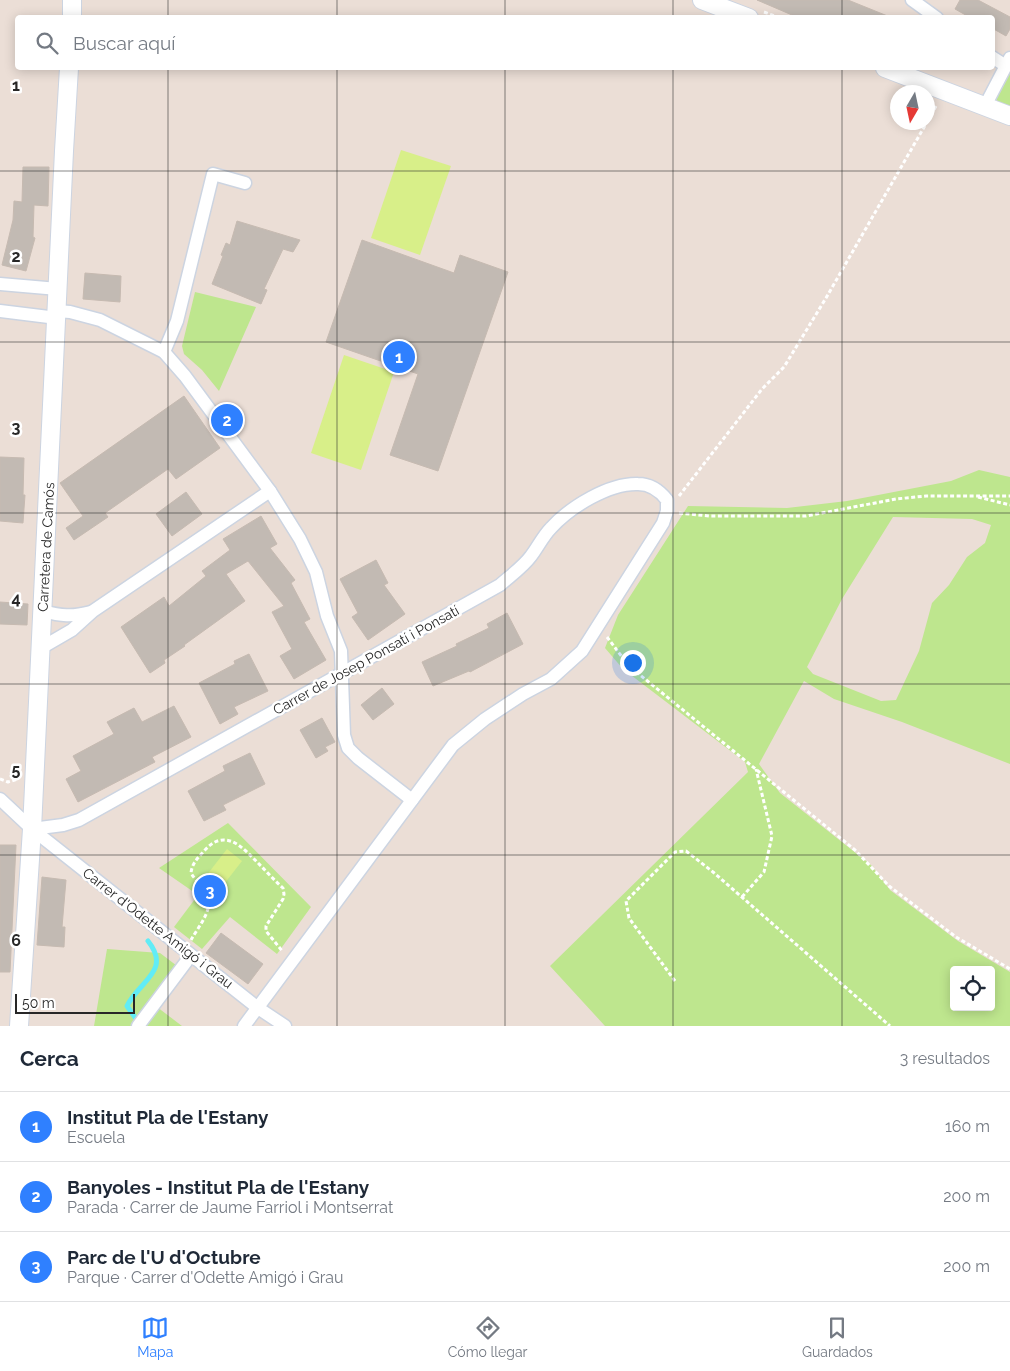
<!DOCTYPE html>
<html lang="es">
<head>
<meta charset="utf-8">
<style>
  :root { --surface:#fff; --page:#f2f2f3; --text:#1f2937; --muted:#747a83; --line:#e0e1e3; --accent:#2f80ff }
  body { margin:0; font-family:Raleway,sans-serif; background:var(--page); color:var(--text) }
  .controls { position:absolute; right:15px; bottom:15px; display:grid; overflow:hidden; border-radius:5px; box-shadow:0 2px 12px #0003 }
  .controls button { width:45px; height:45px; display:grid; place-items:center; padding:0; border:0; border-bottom:1px solid var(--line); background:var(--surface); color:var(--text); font:25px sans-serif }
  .compass { position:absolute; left:890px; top:85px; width:45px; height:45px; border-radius:50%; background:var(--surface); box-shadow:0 2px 12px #0003; rotate:189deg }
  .scale { position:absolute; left:15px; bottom:12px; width:120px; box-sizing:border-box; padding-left:5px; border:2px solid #272727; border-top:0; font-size:14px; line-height:18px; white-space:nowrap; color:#272727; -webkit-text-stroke:4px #fff; paint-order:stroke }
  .you { position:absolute; left:632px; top:662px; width:18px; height:18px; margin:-12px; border:4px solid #fff; border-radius:50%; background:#1a73e8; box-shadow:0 0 0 8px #1a73e833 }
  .badge { display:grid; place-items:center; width:32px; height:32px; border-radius:50%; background:var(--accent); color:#fff; font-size:16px; font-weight:700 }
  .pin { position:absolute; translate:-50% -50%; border:2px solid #fff; box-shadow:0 1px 5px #0006 }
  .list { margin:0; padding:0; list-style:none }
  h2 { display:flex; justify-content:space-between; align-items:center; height:65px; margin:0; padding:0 20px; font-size:21px }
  h2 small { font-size:16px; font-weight:400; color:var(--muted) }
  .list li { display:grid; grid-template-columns:32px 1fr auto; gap:15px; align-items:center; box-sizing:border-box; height:70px; padding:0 20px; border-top:1px solid var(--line) }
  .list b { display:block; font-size:19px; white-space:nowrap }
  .list p { margin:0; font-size:16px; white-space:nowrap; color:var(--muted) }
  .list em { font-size:16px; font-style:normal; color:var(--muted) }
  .icon { flex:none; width:28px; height:28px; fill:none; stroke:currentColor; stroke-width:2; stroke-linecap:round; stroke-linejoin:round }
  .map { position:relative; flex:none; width:1010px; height:1026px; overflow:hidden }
  .search { position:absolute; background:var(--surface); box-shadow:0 2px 12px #0003; left:15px; right:15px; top:15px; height:55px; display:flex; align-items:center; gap:12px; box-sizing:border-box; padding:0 18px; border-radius:5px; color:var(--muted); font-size:19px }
  .sheet { height:275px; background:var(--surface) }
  nav { display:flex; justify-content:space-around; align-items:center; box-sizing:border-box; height:70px; border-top:1px solid var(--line); background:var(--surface); font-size:14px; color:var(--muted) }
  nav a { display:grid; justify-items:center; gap:2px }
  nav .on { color:var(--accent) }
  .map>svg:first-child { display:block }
  .green { fill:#bee68e; fill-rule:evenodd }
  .pitch { fill:#d8ef89 }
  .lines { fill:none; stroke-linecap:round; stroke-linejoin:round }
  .stream { stroke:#61ecf6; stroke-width:5 }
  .building { fill:#c2bab3; stroke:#c6bab1 }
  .street-casing { stroke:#ccd4e1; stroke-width:15 }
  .secondary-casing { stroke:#ccd4e1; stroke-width:20 }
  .path { stroke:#fff; stroke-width:3; stroke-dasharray:4 2.5; stroke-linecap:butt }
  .street { stroke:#fff; stroke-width:12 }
  .secondary { stroke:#fff; stroke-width:18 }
  .grid { fill:none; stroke:#272727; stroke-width:1; stroke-opacity:0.55 }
  .labels { text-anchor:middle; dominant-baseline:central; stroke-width:5; stroke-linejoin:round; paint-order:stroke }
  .street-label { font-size:14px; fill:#272727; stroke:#fff }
  .grid-label { font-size:16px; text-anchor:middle; font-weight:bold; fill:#272727; stroke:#fff; stroke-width:5; stroke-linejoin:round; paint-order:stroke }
</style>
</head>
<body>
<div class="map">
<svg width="1010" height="1026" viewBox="0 0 1010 1026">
  <rect width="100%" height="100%" fill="#ebded6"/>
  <g class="green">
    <polygon points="1010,69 1010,105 1006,106 998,103 996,98"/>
    <polygon points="195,292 256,307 219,391 202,370 184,354 182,346"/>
    <path d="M979,470l31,7v287l-108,-42 -68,-23 -30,-18 -45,83 21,29 91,72 19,25 68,51 52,31v54h-405l-55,-60 198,-194 -3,-10 -122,-93 -18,-21 13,-33 70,-109 99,2 60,-7 104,-20zM893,517l79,2 19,6 -6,18 -18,14 -18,28 -17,18 -13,48 -23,49 -15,1 -68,-27 -6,-7 35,-68zM954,970h37v37h-37z"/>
    <polygon points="228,823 311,907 277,954 230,917 202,949 174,927 198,895 159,868"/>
    <polygon points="107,949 160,953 185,972 157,1007 182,1026 94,1026"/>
  </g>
  <g class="pitch">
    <polygon points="401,150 451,166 420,255 371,238"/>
    <polygon points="344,355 394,372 361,470 311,453"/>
    <polygon points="227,849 242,861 221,888 206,876"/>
  </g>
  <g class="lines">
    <path class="stream" d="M139,1023l-12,-17c12,-25 45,-35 21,-65"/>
  </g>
  <g class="building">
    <polygon points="757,0 848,0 890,17 799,18"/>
    <polygon points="960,0 978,0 1010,17 1010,29 1006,36 992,28 992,18 971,18 955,9"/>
    <polygon points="23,167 49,167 48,206 34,205 33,237 35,238 26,271 2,265 13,220 14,201 22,202"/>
    <polygon points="237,221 300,240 293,252 283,249 264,289 267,290 261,304 212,284 223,256 221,255 226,243 230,245"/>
    <polygon points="362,240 454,273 460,255 508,272 438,471 390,455 418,374 326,342"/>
    <polygon points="85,273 121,276 120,302 83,299"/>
    <polygon points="184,396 220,448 176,479 168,469 105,513 108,517 74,540 66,528 83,516 60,483"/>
    <polygon points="0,457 24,458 23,495 25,495 23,523 0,521"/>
    <polygon points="186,492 202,514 172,536 156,514"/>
    <polygon points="261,516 277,544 270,548 295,580 291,583 310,619 304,622 326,660 294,679 280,656 292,649 272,612 284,606 248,561 226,574 245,601 184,645 185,646 164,660 165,663 150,673 121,627 164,597 169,606 206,576 202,571 230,550 223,539"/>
    <polygon points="376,560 388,583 384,585 405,614 368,640 352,617 358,613 340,579"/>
    <polygon points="0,602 28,604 27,625 0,624"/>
    <polygon points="507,613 523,644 470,672 469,671 433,686 422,662 457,646 456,644 489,628 487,624"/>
    <polygon points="249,654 268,691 234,707 238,714 220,724 199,683 235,664 234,661"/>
    <polygon points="382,688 394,704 373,720 361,705"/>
    <polygon points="174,706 191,737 152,757 155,762 78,802 66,779 81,771 73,756 114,734 107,722 134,708 142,722"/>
    <polygon points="322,718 335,742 325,747 328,751 316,758 300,730"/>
    <polygon points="250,753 265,784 223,805 226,810 204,821 188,791 225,771 223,766"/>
    <polygon points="0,845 16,845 10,972 0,972"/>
    <polygon points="42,877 66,880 62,927 65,927 64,947 37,945"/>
    <polygon points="221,933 263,964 248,984 206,953"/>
  </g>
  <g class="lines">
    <g class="street-casing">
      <g id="street">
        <polyline points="912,0 937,18"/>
        <polyline points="992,57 1006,66"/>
        <polyline points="985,106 1010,58"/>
        <polyline points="0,284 58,289"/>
        <polyline points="0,311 57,318"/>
        <polyline points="57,311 70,312 100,320 164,352 185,376 270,491 300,539 316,572 327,616 341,651 344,735 348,748 358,758 412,800"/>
        <polyline points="164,352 177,321 213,174 245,183"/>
        <path d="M43,611c18,5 29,6 48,1"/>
        <polyline points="41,648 72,630 93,611 270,491"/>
        <polyline points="0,799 32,829 258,1008 285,1026"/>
        <path d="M32,829l31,-4 16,-5 421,-235c10,-9 23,-18 31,-29 7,-9 12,-20 20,-28 19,-21 58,-45 87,-44 12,0 22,7 29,16v11l-4,12 -81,128 -31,28 -28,15 -38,25 -32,26 -209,281"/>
        <polyline points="138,1026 186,962 189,954"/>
      </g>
    </g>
    <g class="secondary-casing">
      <g id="secondary">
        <polyline points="702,0 749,18"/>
        <polyline points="72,18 72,0"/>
        <polyline points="885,68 1010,116"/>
        <polyline points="19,1026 32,829 64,151 69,68"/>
      </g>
    </g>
    <g class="path">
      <polyline points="764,12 780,18"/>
      <polyline points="928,121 937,104"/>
      <polyline points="679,496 762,389 784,367 826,298 927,122"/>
      <polyline points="978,497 1010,505"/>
      <polyline points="679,513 709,516 806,516 896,499 926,496 1010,496"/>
      <polyline points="607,637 629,666 855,850 889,886 956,937 1010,969"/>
      <polyline points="0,779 8,782 18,779"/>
      <polyline points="742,897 764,872 772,836 756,769"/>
      <path d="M191,940c7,-13 25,-33 15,-48 -4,-6 -11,-12 -15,-19 1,-10 7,-15 13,-22 21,-24 38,-4 54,12 8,8 16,17 25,25l1,6 -1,5 -17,27v5l17,21"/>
      <polyline points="675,981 629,918 626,901 675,852 686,851 713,872 890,1026"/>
    </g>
    <use href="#street" class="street"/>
    <use href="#secondary" class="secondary"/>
  </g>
  <path class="grid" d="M168,0v18M337,0v18M505,0v18M673,0v18M842,0v18M168,68v958M337,68v958M505,68v958M673,68v958M842,68v958M0,171h1010M0,342h1010M0,513h1010M0,684h1010M0,855h1010"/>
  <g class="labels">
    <g class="street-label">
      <text transform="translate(46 547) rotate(-87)">Carretera de Camós</text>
      <text transform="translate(366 660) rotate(-29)">Carrer de Josep Ponsatí i Ponsatí</text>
      <text transform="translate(158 928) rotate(38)">Carrer d'Odette Amigó i Grau</text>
    </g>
  </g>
  <g class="grid-label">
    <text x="16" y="91">1</text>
    <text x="16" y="262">2</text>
    <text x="16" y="433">3</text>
    <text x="16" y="604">4</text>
    <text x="16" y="775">5</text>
    <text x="16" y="946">6</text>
  </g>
</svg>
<div class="controls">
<button><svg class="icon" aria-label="locate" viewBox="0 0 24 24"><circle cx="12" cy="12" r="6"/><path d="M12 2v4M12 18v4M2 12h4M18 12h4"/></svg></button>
</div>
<svg class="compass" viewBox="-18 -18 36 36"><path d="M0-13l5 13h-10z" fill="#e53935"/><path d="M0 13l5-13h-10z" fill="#747a83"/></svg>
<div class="scale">50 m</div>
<div class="you"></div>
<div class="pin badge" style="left:399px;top:357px">1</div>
<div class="pin badge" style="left:227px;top:420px">2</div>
<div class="pin badge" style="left:210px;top:891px">3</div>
<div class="search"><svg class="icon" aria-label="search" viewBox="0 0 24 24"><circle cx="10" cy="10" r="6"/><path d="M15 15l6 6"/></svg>Buscar aquí</div>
</div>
<section class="sheet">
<h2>Cerca<small>3 resultados</small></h2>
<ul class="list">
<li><span class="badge">1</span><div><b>Institut Pla de l'Estany</b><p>Escuela</p></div><em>160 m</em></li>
<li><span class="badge">2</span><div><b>Banyoles - Institut Pla de l'Estany</b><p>Parada · Carrer de Jaume Farriol i Montserrat</p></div><em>200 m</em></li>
<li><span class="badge">3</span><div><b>Parc de l'U d'Octubre</b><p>Parque · Carrer d'Odette Amigó i Grau</p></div><em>200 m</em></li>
</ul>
</section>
<nav>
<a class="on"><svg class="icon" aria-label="map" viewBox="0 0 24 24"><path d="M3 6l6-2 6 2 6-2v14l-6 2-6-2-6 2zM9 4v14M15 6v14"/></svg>Mapa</a>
<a><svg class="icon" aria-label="directions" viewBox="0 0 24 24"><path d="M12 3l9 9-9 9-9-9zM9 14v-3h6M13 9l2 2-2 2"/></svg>Cómo llegar</a>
<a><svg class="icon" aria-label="saved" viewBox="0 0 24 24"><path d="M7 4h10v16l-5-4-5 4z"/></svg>Guardados</a>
</nav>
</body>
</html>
